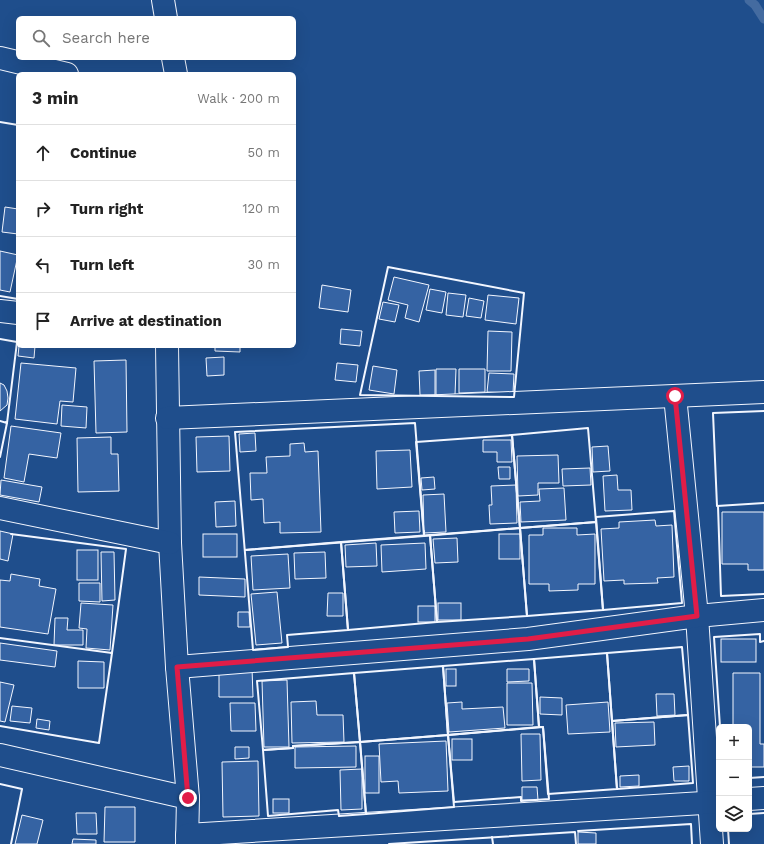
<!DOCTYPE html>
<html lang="en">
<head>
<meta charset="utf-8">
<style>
  :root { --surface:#fff; --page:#f6f6f6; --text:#222; --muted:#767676; --line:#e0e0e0 }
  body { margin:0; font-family:"Work Sans",sans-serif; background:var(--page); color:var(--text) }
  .controls { position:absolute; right:12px; bottom:12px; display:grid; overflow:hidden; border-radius:6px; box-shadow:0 4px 16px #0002 }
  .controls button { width:36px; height:36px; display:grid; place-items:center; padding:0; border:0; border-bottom:1px solid var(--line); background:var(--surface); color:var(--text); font:20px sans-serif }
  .stop { position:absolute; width:12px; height:12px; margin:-9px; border:3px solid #e11d48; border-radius:50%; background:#fff }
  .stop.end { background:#e11d48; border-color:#fff; box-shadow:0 1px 4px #0008 }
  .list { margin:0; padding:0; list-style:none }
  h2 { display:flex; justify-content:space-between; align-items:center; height:52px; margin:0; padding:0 16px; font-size:17px }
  h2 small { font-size:13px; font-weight:400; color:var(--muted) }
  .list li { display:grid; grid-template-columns:26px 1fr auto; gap:12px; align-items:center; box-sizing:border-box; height:56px; padding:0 16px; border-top:1px solid var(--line) }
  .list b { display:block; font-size:15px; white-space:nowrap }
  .list em { font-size:13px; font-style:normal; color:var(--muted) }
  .icon { flex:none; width:22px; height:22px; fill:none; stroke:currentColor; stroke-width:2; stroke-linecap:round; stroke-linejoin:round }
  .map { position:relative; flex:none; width:764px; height:844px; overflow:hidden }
  .search { position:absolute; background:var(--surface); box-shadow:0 4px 16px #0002; left:16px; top:16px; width:280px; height:44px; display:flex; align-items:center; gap:10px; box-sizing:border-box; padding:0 14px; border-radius:6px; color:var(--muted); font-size:15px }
  .panel { position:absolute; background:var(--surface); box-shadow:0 4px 16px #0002; left:16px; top:72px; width:280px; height:276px; border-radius:6px }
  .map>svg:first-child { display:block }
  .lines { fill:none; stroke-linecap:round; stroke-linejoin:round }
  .stream { stroke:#446ba0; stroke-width:9 }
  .building { fill:#3563a3; stroke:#f2f6ff }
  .street-casing { stroke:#f2f6ff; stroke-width:24 }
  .secondary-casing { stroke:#f2f6ff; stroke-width:24 }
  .street { stroke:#1f4e8c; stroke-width:22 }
  .secondary { stroke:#1f4e8c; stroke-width:22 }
  .wall { stroke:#f2f6ff; stroke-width:2 }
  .route { stroke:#e11d48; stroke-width:5 }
</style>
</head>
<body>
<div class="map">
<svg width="764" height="844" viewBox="0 0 764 844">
  <rect width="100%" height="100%" fill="#1f4e8c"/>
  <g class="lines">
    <polyline class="stream" points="749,0 755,5 764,19"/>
  </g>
  <g class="building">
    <polygon points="5,207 18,209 18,234 2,232"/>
    <polygon points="0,251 18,255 10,292 0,290"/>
    <polygon points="394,277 429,285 419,322 405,318 408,305 388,300"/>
    <polygon points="322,285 351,290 348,312 319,308"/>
    <polygon points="430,289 446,292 442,313 426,310"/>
    <polygon points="448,293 466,295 463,317 446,315"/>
    <polygon points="488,295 519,298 516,324 485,320"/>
    <polygon points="469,298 484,301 481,318 466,316"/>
    <polygon points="383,302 399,305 395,322 379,319"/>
    <polygon points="341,329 362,331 360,346 340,344"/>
    <polygon points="488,331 512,332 511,371 487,371"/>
    <polygon points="19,346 35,346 34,358 18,356"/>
    <polygon points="215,346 240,346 240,352 215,351"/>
    <polygon points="224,357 224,375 207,376 206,358"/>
    <polygon points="126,360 127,432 96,433 94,361"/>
    <polygon points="21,363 76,368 73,402 60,401 57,424 15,419"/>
    <polygon points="337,363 358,365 356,382 335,380"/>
    <polygon points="373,366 397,370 394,394 369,390"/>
    <polygon points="436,369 456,369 455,395 436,395"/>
    <polygon points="459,369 485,369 485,392 459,393"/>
    <polygon points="435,370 435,395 420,395 419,371"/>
    <polygon points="489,373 514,374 513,393 487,392"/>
    <polygon points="0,383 4,385 7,391 8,398 7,405 0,411"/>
    <polygon points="62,405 87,407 86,428 61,426"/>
    <polygon points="11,426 61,433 57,458 29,454 24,482 4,478"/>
    <polygon points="255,433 256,451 240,452 239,434"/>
    <polygon points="229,436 230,471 197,472 196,437"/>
    <polygon points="111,437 111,454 118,454 119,491 78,492 77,438"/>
    <polygon points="483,440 511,440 512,462 497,462 497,452 483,452"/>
    <polygon points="304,443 305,452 318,451 321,532 280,533 280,522 264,523 263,499 251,500 250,473 267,473 266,457 290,456 290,444"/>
    <polygon points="608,446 610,471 593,472 592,447"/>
    <polygon points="410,450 412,487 377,489 376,451"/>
    <polygon points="558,455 559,483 538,483 538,495 518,496 517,456"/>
    <polygon points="498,467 510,467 510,479 499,479"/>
    <polygon points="590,468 591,485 563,486 562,469"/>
    <polygon points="617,475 618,490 631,490 632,510 605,511 603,476"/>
    <polygon points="434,477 435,489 422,490 421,478"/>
    <polygon points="1,480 42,487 39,502 0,495"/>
    <polygon points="516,485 517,523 490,524 489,505 492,505 491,486"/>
    <polygon points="564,488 566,520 521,522 520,502 540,501 539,489"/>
    <polygon points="444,494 446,532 424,533 423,495"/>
    <polygon points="235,501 236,526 216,527 215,502"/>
    <polygon points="419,511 420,532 395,533 394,512"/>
    <polygon points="722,512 764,512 764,570 748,570 748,564 722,564"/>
    <polygon points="655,520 656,526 672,525 674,577 657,578 658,583 624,584 624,580 604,581 601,529 619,528 619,522"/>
    <polygon points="543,528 577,528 577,535 595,534 595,584 578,584 578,590 549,591 549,584 529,584 529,535 543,535"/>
    <polygon points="0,531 13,534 8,561 0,559"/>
    <rect x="203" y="534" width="34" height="23"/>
    <rect x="499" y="534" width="21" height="25"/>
    <polygon points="457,538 458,562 435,563 433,539"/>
    <polygon points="376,543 377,566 346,567 345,545"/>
    <polygon points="425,543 426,569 382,572 381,545"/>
    <rect x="77" y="550" width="21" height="30"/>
    <polygon points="101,552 114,552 115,600 102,601"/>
    <polygon points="325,552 326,578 295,579 294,553"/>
    <polygon points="288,554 290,588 253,590 251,556"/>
    <polygon points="11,574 40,579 39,586 56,589 48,634 0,627 0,580 10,581"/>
    <polygon points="199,577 245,579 245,597 199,595"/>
    <polygon points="79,583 100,583 100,602 79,601"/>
    <polygon points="277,592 282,643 256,645 251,594"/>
    <polygon points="328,593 343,593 343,616 327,616"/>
    <polygon points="81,603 113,605 110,650 86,648 87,629 79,628"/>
    <rect x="438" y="603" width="23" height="17"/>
    <rect x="418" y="606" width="17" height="16"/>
    <polygon points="238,612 249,612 250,627 238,627"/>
    <polygon points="55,618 68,618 67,630 83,630 83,645 54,645"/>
    <rect x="721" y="639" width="35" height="23"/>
    <polygon points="0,643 57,651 55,667 0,660"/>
    <polygon points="78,661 104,662 104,688 78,688"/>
    <polygon points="252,668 253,697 219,697 219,669"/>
    <rect x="446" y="669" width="10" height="17"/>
    <polygon points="507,669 529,669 529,681 507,682"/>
    <polygon points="733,673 760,673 760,744 764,744 764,767 749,767 749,727 733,727"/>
    <polygon points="287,680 289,747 264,747 262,681"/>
    <polygon points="0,682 14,685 5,722 0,721"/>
    <polygon points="507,683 532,683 533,725 507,725"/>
    <polygon points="656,694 674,694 675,715 657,716"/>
    <polygon points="540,697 562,698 562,715 540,714"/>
    <polygon points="316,701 317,715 343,715 344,742 292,743 291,702"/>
    <polygon points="462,702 462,709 503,707 505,728 449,732 447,703"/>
    <polygon points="608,702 610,732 568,734 566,705"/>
    <polygon points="230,703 255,703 256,731 231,731"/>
    <polygon points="12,706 32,708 30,723 10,721"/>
    <polygon points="37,719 50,721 49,730 36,728"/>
    <polygon points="654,722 655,745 616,747 615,723"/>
    <polygon points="521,734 540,734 541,780 522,781"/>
    <rect x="452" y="739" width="20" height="21"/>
    <polygon points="446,741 448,791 399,793 398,781 381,782 379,744"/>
    <polygon points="356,746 356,767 295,768 295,747"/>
    <polygon points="235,747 249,747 249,758 235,759"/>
    <rect x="365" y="756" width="14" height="37"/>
    <polygon points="258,761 259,816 223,817 222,762"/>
    <polygon points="689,766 689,781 674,781 673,767"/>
    <polygon points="362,769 362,809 341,810 340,770"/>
    <polygon points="639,775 639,786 620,787 620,776"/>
    <polygon points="522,787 537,787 538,800 522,800"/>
    <rect x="273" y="799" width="16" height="14"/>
    <polygon points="105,807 135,807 135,842 104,842"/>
    <polygon points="76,813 96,813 97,834 77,834"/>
    <polygon points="22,815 43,820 37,844 15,844"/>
    <polygon points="578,832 596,833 596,844 578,844"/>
    <polygon points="73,839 96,840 96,844 72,844"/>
  </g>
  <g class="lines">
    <g class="street-casing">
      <g id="street">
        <polyline points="163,0 166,18"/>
        <polyline points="173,58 176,74"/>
        <polyline points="0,311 18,313"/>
        <polyline points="167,346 170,543 177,667 188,798 187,844"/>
        <polyline points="675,396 697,616 712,844"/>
        <polyline points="167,418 764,392"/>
        <polyline points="0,508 170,543"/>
        <polyline points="177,667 528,639 697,616 764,610"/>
        <polyline points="0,755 188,798"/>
        <polyline points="749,799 764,798"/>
        <polyline points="187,835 719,802"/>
      </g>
    </g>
    <g class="secondary-casing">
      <polyline id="secondary" points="0,58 67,74"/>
    </g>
    <use href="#street" class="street"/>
    <use href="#secondary" class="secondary"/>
    <g class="wall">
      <polyline points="0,122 18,125"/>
      <polygon points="388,267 524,293 514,397 360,395"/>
      <polyline points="0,296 18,299"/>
      <polyline points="0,339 17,342 7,423 0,421"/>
      <polyline points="764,411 713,413 717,506 764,503"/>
      <polygon points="588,428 596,522 520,528 512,435"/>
      <polygon points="512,435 520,528 424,536 416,442"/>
      <polyline points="0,457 7,423 6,422"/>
      <polyline points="718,506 721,596 764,594"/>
      <polygon points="674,511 682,603 603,610 596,517"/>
      <polygon points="596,522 603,610 527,616 520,528"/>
      <polygon points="520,528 527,616 437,622 430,535"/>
      <polygon points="430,535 437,622 348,630 341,542"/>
      <polyline points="245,550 424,536 424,531"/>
      <polyline points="245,550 341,542 348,630 287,635 288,647 253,650 235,432 415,423 423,523"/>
      <polyline points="0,638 112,653 126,549 11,534"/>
      <polygon points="682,647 688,715 612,721 607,653"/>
      <polygon points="607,653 617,789 548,794 543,727 539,727 534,659"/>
      <polygon points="534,659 539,727 448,735 443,666"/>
      <polygon points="443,666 448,735 360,742 354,673"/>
      <polygon points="354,673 360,742 293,746 293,748 263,750 257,681"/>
      <polygon points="688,715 693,783 617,789 612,721"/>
      <polyline points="0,726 99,743 112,653 111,653"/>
      <polygon points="543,727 549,799 521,801 521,797 454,802 448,735"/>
      <polyline points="720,727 714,637 760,634 760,642 764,641"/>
      <polygon points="448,735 454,807 366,814 360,742"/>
      <polygon points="360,742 366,814 339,816 338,810 268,816 263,750 293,748 293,746"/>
      <polyline points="749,778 764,777"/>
      <polyline points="0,784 22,789 11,844"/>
      <polyline points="749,814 764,813"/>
      <polyline points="728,829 729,844"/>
      <polyline points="578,831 691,824 692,844"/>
      <polyline points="492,837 493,844"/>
      <polyline points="389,844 575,832 576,844"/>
    </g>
  </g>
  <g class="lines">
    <polyline class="route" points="188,798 177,667 528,639 697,616 675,396"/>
  </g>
</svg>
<div class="controls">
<button>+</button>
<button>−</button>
<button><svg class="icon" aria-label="layers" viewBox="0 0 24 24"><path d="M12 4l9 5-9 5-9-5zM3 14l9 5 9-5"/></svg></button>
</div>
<div class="stop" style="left:675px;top:396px"></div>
<div class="stop end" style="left:188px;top:798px"></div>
<div class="search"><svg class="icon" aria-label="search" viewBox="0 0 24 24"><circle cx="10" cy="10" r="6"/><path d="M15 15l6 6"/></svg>Search here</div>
<section class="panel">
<h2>3 min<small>Walk · 200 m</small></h2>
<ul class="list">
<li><svg class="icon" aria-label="ahead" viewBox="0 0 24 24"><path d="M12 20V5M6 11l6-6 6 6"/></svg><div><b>Continue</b></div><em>50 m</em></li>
<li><svg class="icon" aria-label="right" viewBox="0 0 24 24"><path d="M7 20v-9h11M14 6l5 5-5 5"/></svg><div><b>Turn right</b></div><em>120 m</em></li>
<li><svg class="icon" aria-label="left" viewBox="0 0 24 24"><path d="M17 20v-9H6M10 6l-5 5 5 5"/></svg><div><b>Turn left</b></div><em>30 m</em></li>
<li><svg class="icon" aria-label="arrive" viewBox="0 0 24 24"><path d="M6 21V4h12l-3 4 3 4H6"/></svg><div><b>Arrive at destination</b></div></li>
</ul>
</section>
</div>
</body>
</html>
